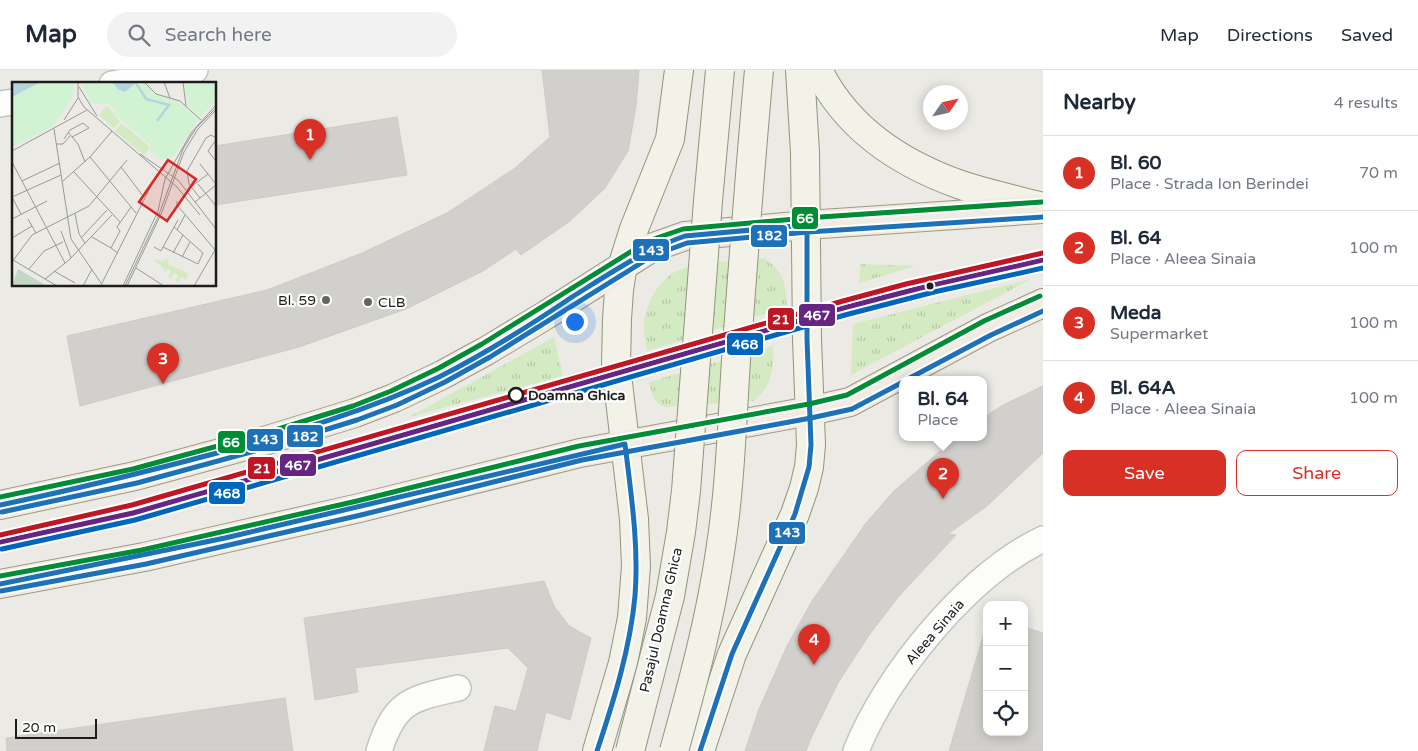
<!DOCTYPE html>
<html lang="en">
<head>
<meta charset="utf-8">
<style>
  :root { --surface:#fff; --page:#f2f2f3; --text:#1f2937; --muted:#747a83; --line:#e0e1e3; --accent:#d93025 }
  body { margin:0; font-family:"Varela Round",sans-serif; background:var(--page); color:var(--text) }
  .controls { position:absolute; right:15px; bottom:15px; display:grid; overflow:hidden; border-radius:10px; box-shadow:0 2px 12px #0003 }
  .controls button { width:45px; height:45px; display:grid; place-items:center; padding:0; border:0; border-bottom:1px solid var(--line); background:var(--surface); color:var(--text); font:25px sans-serif }
  .compass { position:absolute; left:923px; top:15px; width:45px; height:45px; border-radius:50%; background:var(--surface); box-shadow:0 2px 12px #0003; rotate:56deg }
  .scale { position:absolute; left:15px; bottom:12px; width:82px; box-sizing:border-box; padding-left:5px; border:2px solid #1c1c1c; border-top:0; font-size:14px; line-height:18px; white-space:nowrap; color:#1c1c1c; -webkit-text-stroke:4px #fff; paint-order:stroke }
  .you { position:absolute; left:574px; top:251px; width:18px; height:18px; margin:-12px; border:4px solid #fff; border-radius:50%; background:#1a73e8; box-shadow:0 0 0 8px #1a73e833 }
  .badge { display:grid; place-items:center; width:32px; height:32px; border-radius:50%; background:var(--accent); color:#fff; font-size:16px; font-weight:700 }
  .pin { position:absolute; translate:-50% -41px; filter:drop-shadow(0 1px 2px #0008) }
  .pin::after { content:''; position:absolute; top:26px; width:18px; height:15px; background:inherit; clip-path:polygon(0 0,100% 0,50% 100%) }
  .popup { position:absolute; left:899px; top:306px; width:88px; height:65px; box-sizing:border-box; display:grid; place-content:center; border-radius:10px; background:var(--surface); filter:drop-shadow(0 1px 4px #0005); font-size:16px; white-space:nowrap; color:var(--muted) }
  .popup b { font-size:19px; color:var(--text) }
  .popup::after { content:''; position:absolute; left:50%; top:100%; margin-left:-10px; border:10px solid transparent; border-top-color:var(--surface) }
  .list { margin:0; padding:0; list-style:none }
  h2 { display:flex; justify-content:space-between; align-items:center; height:65px; margin:0; padding:0 20px; font-size:21px }
  h2 small { font-size:16px; font-weight:400; color:var(--muted) }
  .list li { display:grid; grid-template-columns:32px 1fr auto; gap:15px; align-items:center; box-sizing:border-box; height:75px; padding:0 20px; border-top:1px solid var(--line) }
  .list b { display:block; font-size:19px; white-space:nowrap }
  .list p { margin:0; font-size:16px; white-space:nowrap; color:var(--muted) }
  .list em { font-size:16px; font-style:normal; color:var(--muted) }
  .actions { display:flex; gap:10px; padding:15px 20px }
  .actions a { flex:1; padding:11px 0; border:1px solid var(--accent); border-radius:10px; text-align:center; font-size:18px; color:var(--accent) }
  .actions .main { background:var(--accent); color:#fff }
  .icon { flex:none; width:28px; height:28px; fill:none; stroke:currentColor; stroke-width:2; stroke-linecap:round; stroke-linejoin:round }
  .map { position:relative; flex:none; width:1043px; height:681px; overflow:hidden }
  header { display:flex; align-items:center; gap:30px; box-sizing:border-box; height:70px; padding:0 25px; background:var(--surface); border-bottom:1px solid var(--line) }
  header strong { font-size:24px }
  nav { display:flex; gap:28px; margin-inline-start:auto; font-size:18px }
  .search { width:350px; height:45px; background:var(--page); display:flex; align-items:center; gap:12px; box-sizing:border-box; padding:0 18px; border-radius:28px; color:var(--muted); font-size:19px }
  main { display:flex }
  aside { flex:1; background:var(--surface) }
  .map>svg:first-child { display:block }
  .grass { fill:url(#grass-tufts) }
  .building { fill:#d1d0cc; stroke:#cecbc6 }
  .lines { fill:none; stroke-linecap:round; stroke-linejoin:round }
  .street-casing { stroke:#c3c3c1; stroke-width:28 }
  .secondary-casing { stroke:#91957c; stroke-width:30 }
  .primary-casing { stroke:#a19981; stroke-width:30 }
  .street { stroke:#fcfcfb; stroke-width:25 }
  .secondary { stroke:#f2f2e9; stroke-width:28 }
  .primary { stroke:#f0ece3; stroke-width:28 }
  .secondary-bridge-casing { stroke:#91957c; stroke-width:30; stroke-linecap:butt }
  .secondary-bridge { stroke:#f2f2e9; stroke-width:28 }
  .bus-1-casing { stroke:#fff; stroke-width:9 }
  .bus-2-casing { stroke:#fff; stroke-width:9 }
  .bus-3-casing { stroke:#fff; stroke-width:9 }
  .bus-4-casing { stroke:#fff; stroke-width:9 }
  .bus-5-casing { stroke:#fff; stroke-width:9 }
  .bus-1 { stroke:#1d71b8; stroke-width:5 }
  .bus-2 { stroke:#1d71b8; stroke-width:5 }
  .bus-3 { stroke:#008d36; stroke-width:5 }
  .bus-4 { stroke:#662483; stroke-width:5 }
  .bus-5 { stroke:#0065bd; stroke-width:5 }
  .tram-1-casing { stroke:#fff; stroke-width:9 }
  .tram-1 { stroke:#be1622; stroke-width:5 }
  .bus-dot { fill:#1c1c1c; stroke:#fff; stroke-width:2 }
  .poi-dot { fill:#646462; stroke:#fff; stroke-width:2 }
  .stop-dot { fill:#fff; stroke:#1c1c1c; stroke-width:2.5 }
  .labels { text-anchor:middle; dominant-baseline:central; stroke-width:4.5; stroke-linejoin:round; paint-order:stroke }
  .poi-label { font-size:14px; fill:#1c1c1c; stroke:#fff; text-anchor:end }
  .stop-label { font-size:14px; font-weight:bold; fill:#1c1c1c; stroke:#fff; text-anchor:start }
  .street-label { font-size:14px; fill:#1c1c1c; stroke:#fff }
  .inset-river { fill:none; stroke:#b6d4df; stroke-width:2.5 }
  .inset-road { fill:none; stroke:#989895; stroke-width:1 }
  .view { fill:#d62828; fill-opacity:0.15; stroke:#d62828; stroke-width:2.5 }
  .inset-edge { fill:none; stroke:#1c1c1c; stroke-width:2.5 }
  .line-badge { stroke:#fff; stroke-width:2 }
  .badge-label { font-size:14px; text-anchor:middle; font-weight:bold; fill:#fff }
</style>
</head>
<body>
<header>
<strong>Map</strong>
<div class="search"><svg class="icon" aria-label="search" viewBox="0 0 24 24"><circle cx="10" cy="10" r="6"/><path d="M15 15l6 6"/></svg>Search here</div>
<nav><a>Map</a><a>Directions</a><a>Saved</a></nav>
</header>
<main>
<div class="map">
<svg width="1043" height="681" viewBox="0 0 1043 681">
  <defs>
    <pattern id="grass-tufts" width="24" height="20" patternUnits="userSpaceOnUse" patternTransform="scale(1.25)"><rect width="24" height="20" fill="#d4eac2"/><path d="M3 7l-1-3M5 7V3M7 7l1-3M15 17l-1-3M17 17v-4M19 17l1-3" fill="none" stroke="#b5c8a6"/></pattern>
  </defs>
  <rect width="100%" height="100%" fill="#ebeae5"/>
  <g class="grass">
    <path d="M764,188c21,15 21,24 23,49l-140,44c-1,-9 -4,-21 -3,-30 3,-19 13,-37 29,-48 15,-10 71,-13 91,-15z"/>
    <polygon points="861,194 915,196 859,213"/>
    <polygon points="1031,209 851,305 853,254"/>
    <polygon points="554,267 563,306 409,347"/>
    <path d="M773,276c1,22 -1,42 -20,55l-89,6c-11,-5 -12,-14 -15,-25z"/>
  </g>
  <g class="building">
    <polygon points="542,0 639,0 636,36 628,81 605,118 570,151 521,185 516,179 483,201 406,239 299,277 80,336 67,266 267,220 362,183 447,143 515,98 550,67"/>
    <polygon points="397,47 407,105 215,135 215,76"/>
    <polygon points="1043,316 1043,383 987,436 948,464 956,465 899,526 869,565 838,613 812,666 806,681 745,681 759,639 787,576 812,531 866,453 894,421 955,368 983,368 983,348 1003,335"/>
    <polygon points="544,511 554,536 569,556 591,568 570,650 546,642 537,681 484,681 495,636 516,641 528,598 508,578 355,598 358,622 315,630 304,548"/>
    <polygon points="987,553 987,662 1024,662 1024,557 1043,563 1043,681 949,681"/>
    <polygon points="285,628 293,681 7,681 6,668"/>
  </g>
  <g class="lines">
    <g class="street-casing">
      <g id="street">
        <polyline points="112,14 195,0"/>
        <polyline points="0,34 14,32"/>
        <path d="M379,681c16,-50 31,-52 79,-63"/>
        <path d="M856,681c30,-76 112,-176 187,-212"/>
      </g>
    </g>
    <g class="secondary-casing">
      <g id="secondary">
        <path d="M818,0c29,59 83,94 143,115 27,9 55,15 82,22"/>
        <polyline points="597,681 623,593 632,548 636,496 634,449 616,296 617,249 619,220 623,194 634,159 670,69 679,0"/>
        <polyline points="700,681 732,584 795,444 804,418 809,397 811,375 807,269 805,82 800,0"/>
      </g>
    </g>
    <g class="primary-casing">
      <g id="primary">
        <polyline points="0,435 135,406 264,371 355,343 394,328 442,305 486,281 546,245 651,178 685,166 807,155 1043,139"/>
        <polyline points="0,514 144,487 359,438 580,383 810,341 850,332 988,258 1043,233"/>
      </g>
    </g>
    <use href="#street" class="street"/>
    <use href="#secondary" class="secondary"/>
    <use href="#primary" class="primary"/>
    <g class="secondary-bridge-casing">
      <g id="secondary-bridge">
        <polyline points="630,681 670,526 681,462 686,421 708,131 720,0"/>
        <path d="M674,681c18,-65 36,-131 46,-199 10,-63 12,-128 16,-192 7,-97 14,-193 23,-290"/>
      </g>
    </g>
    <use href="#secondary-bridge" class="secondary-bridge"/>
    <g class="bus-1-casing">
      <g id="bus-1">
        <path d="M0,435c73,-15 145,-33 217,-52 76,-21 151,-42 222,-76 46,-23 90,-51 133,-80 37,-23 72,-47 113,-61l122,-11v114l4,106 -2,22 -14,47 -63,140 -32,97"/>
        <path d="M0,514l225,-46 400,-94c6,50 14,101 10,152 -5,53 -21,104 -38,155"/>
      </g>
    </g>
    <g class="bus-2-casing">
      <g id="bus-2">
        <polyline points="906,310 991,265 1043,241"/>
        <polyline points="2,442 137,413 266,378 357,350 397,335 445,312 490,287 654,185 687,173 808,162 1043,147"/>
        <polyline points="1,521 146,494 361,445 582,390 811,348 852,339 903,312"/>
      </g>
    </g>
    <g class="bus-3-casing">
      <g id="bus-3">
        <polyline points="0,427 133,399 262,364 353,336 391,321 439,298 482,274 648,171 683,159 806,148 1042,132"/>
        <polyline points="0,506 142,480 357,431 579,376 809,334 847,325 984,251 1040,226"/>
      </g>
    </g>
    <g class="bus-4-casing">
      <polyline id="bus-4" points="0,472 133,443 843,238 932,215 1043,190"/>
    </g>
    <g class="bus-5-casing">
      <polyline id="bus-5" points="2,479 135,450 845,245 934,222 1043,198"/>
    </g>
    <use href="#bus-1" class="bus-1"/>
    <use href="#bus-2" class="bus-2"/>
    <use href="#bus-3" class="bus-3"/>
    <use href="#bus-4" class="bus-4"/>
    <use href="#bus-5" class="bus-5"/>
    <g class="tram-1-casing">
      <polyline id="tram-1" points="0,465 132,435 843,231 906,214 1043,183"/>
    </g>
    <use href="#tram-1" class="tram-1"/>
  </g>
  <circle class="bus-dot" cx="930" cy="216" r="4.5"/>
  <g class="poi-dot">
    <circle cx="326" cy="230" r="5"/>
    <circle cx="368" cy="232" r="5"/>
  </g>
  <circle class="stop-dot" cx="516" cy="325" r="7"/>
  <g class="labels">
    <g class="poi-label">
      <text x="316" y="230">Bl. 59</text>
      <text x="378" y="232" text-anchor="start">CLB</text>
    </g>
    <g class="stop-label">
      <text x="528" y="325">Doamna Ghica</text>
    </g>
    <g class="street-label">
      <text transform="translate(661 550) rotate(-77)">Pasajul Doamna Ghica</text>
      <text transform="translate(935 562) rotate(-49)">Aleea Sinaia</text>
    </g>
  </g>
  <g transform="translate(12 12)">
    <rect width="204" height="204" fill="#ebeae5"/>
    <path d="M95,24l13,16 -7,6 -14,-13zM109,41l29,24 -6,8 -29,-24zM144,177l7,3 2,-3 4,1 -1,4 21,10 -3,6 -5,-3 -3,6 -3,-2 3,-6 -4,-2 -3,5 -3,-1 3,-6 -4,-2 -3,4v-6l-4,3 2,-4 -7,-4z" fill="#d4eac2"/>
    <path d="M6,187l29,17h-35z" fill="#c3d7c5"/>
    <path d="M29,0h33l-2,17 -19,27 -41,22v-51zM69,0h31l7,8 6,2 12,-10h6l13,13 21,6 21,18 -24,37 -14,4 -10,-8 1,-7 -37,-32 2,-3 -8,-7 -16,1zM172,0l32,1v19l-17,15 -11,-11z" fill="#d1f3d4"/>
    <path d="M0,0h29l-29,15zM100,0h25l-12,10 -6,-2z" fill="#b6d4df"/>
    <path class="inset-river" d="M124,1l10,16 23,6 -12,16"/>
    <path class="inset-road" d="M66,0v15l6,10 93,80 23,28M132,0l12,12 24,7 21,19M152,0l6,16M171,0l3,24M67,5l18,29M52,38l14,-22M42,47l17,110 32,47M56,50l10,12 7,18M52,57l6,-9 13,-7 6,5 -17,9M204,58l-8,11 8,10M45,62h6l7,-8M0,69l75,-41M128,72l38,26 38,49M78,75l46,56M0,80l53,101M188,82l16,20M109,85l22,29M62,90l46,50M10,99l38,-18M51,99l28,-25 21,-25M186,102l18,22M179,105l17,-13M0,115l49,-22M0,115l9,17M188,116l-11,-14 -2,-13 19,-33 5,-3 5,3M165,119v4l39,46M183,120l21,-17M63,132l4,20 6,9M0,137l35,-18M16,137l8,14M165,148l8,-15M49,149l10,27M80,155l19,11M0,156l20,-12M69,156l26,-28M142,165l7,4 2,-4 35,17 5,-11 -29,-26M151,165l15,-27M106,171l-7,-5 9,-17 -3,-4 14,-20M161,171l10,-18M170,175l8,-15M1,178l44,26M0,180l20,-27 57,-29 38,-46M124,186l28,18M17,187l15,-18 19,-9M42,189l21,12M33,197l24,-19 43,-45M90,201l55,-109M71,204l9,-17M111,204l35,-75 7,-32 26,-46 25,-28M113,204l33,-69 25,-68 13,-21 20,-20M115,204l35,-74 22,-60 14,-23 18,-19M182,204l21,-36"/>
    <path class="view" d="M156,78l28,19 -29,42 -28,-19z"/>
    <rect width="204" height="204" class="inset-edge"/>
  </g>
  <g class="line-badge">
    <rect x="791" y="136" width="28" height="24" rx="5" fill="#008d36"/>
    <rect x="750" y="154" width="38" height="24" rx="5" fill="#1d71b8"/>
    <rect x="632" y="168" width="38" height="24" rx="5" fill="#1d71b8"/>
    <rect x="798" y="233" width="38" height="24" rx="5" fill="#662483"/>
    <rect x="767" y="237" width="28" height="24" rx="5" fill="#be1622"/>
    <rect x="726" y="262" width="38" height="24" rx="5" fill="#0065bd"/>
    <rect x="286" y="354" width="38" height="24" rx="5" fill="#1d71b8"/>
    <rect x="246" y="358" width="38" height="24" rx="5" fill="#1d71b8"/>
    <rect x="217" y="360" width="29" height="24" rx="5" fill="#008d36"/>
    <rect x="279" y="383" width="38" height="24" rx="5" fill="#662483"/>
    <rect x="247" y="386" width="29" height="24" rx="5" fill="#be1622"/>
    <rect x="208" y="411" width="38" height="24" rx="5" fill="#0065bd"/>
    <rect x="768" y="451" width="38" height="24" rx="5" fill="#1d71b8"/>
  </g>
  <g class="badge-label">
    <text x="805" y="153">66</text>
    <text x="769" y="170">182</text>
    <text x="651" y="185">143</text>
    <text x="817" y="250">467</text>
    <text x="781" y="254">21</text>
    <text x="745" y="279">468</text>
    <text x="305" y="371">182</text>
    <text x="265" y="374">143</text>
    <text x="231" y="377">66</text>
    <text x="298" y="400">467</text>
    <text x="262" y="403">21</text>
    <text x="227" y="428">468</text>
    <text x="787" y="467">143</text>
  </g>
</svg>
<div class="controls">
<button>+</button>
<button>−</button>
<button><svg class="icon" aria-label="locate" viewBox="0 0 24 24"><circle cx="12" cy="12" r="6"/><path d="M12 2v4M12 18v4M2 12h4M18 12h4"/></svg></button>
</div>
<svg class="compass" viewBox="-18 -18 36 36"><path d="M0-13l5 13h-10z" fill="#e53935"/><path d="M0 13l5-13h-10z" fill="#747a83"/></svg>
<div class="scale">20 m</div>
<div class="you"></div>
<div class="pin badge" style="left:310px;top:90px">1</div>
<div class="pin badge" style="left:943px;top:429px">2</div>
<div class="popup"><b>Bl. 64</b>Place</div>
<div class="pin badge" style="left:163px;top:314px">3</div>
<div class="pin badge" style="left:814px;top:595px">4</div>
</div>
<aside>
<h2>Nearby<small>4 results</small></h2>
<ul class="list">
<li><span class="badge">1</span><div><b>Bl. 60</b><p>Place · Strada Ion Berindei</p></div><em>70 m</em></li>
<li><span class="badge">2</span><div><b>Bl. 64</b><p>Place · Aleea Sinaia</p></div><em>100 m</em></li>
<li><span class="badge">3</span><div><b>Meda</b><p>Supermarket</p></div><em>100 m</em></li>
<li><span class="badge">4</span><div><b>Bl. 64A</b><p>Place · Aleea Sinaia</p></div><em>100 m</em></li>
</ul>
<div class="actions"><a class="main">Save</a><a>Share</a></div>
</aside>
</main>
</body>
</html>
